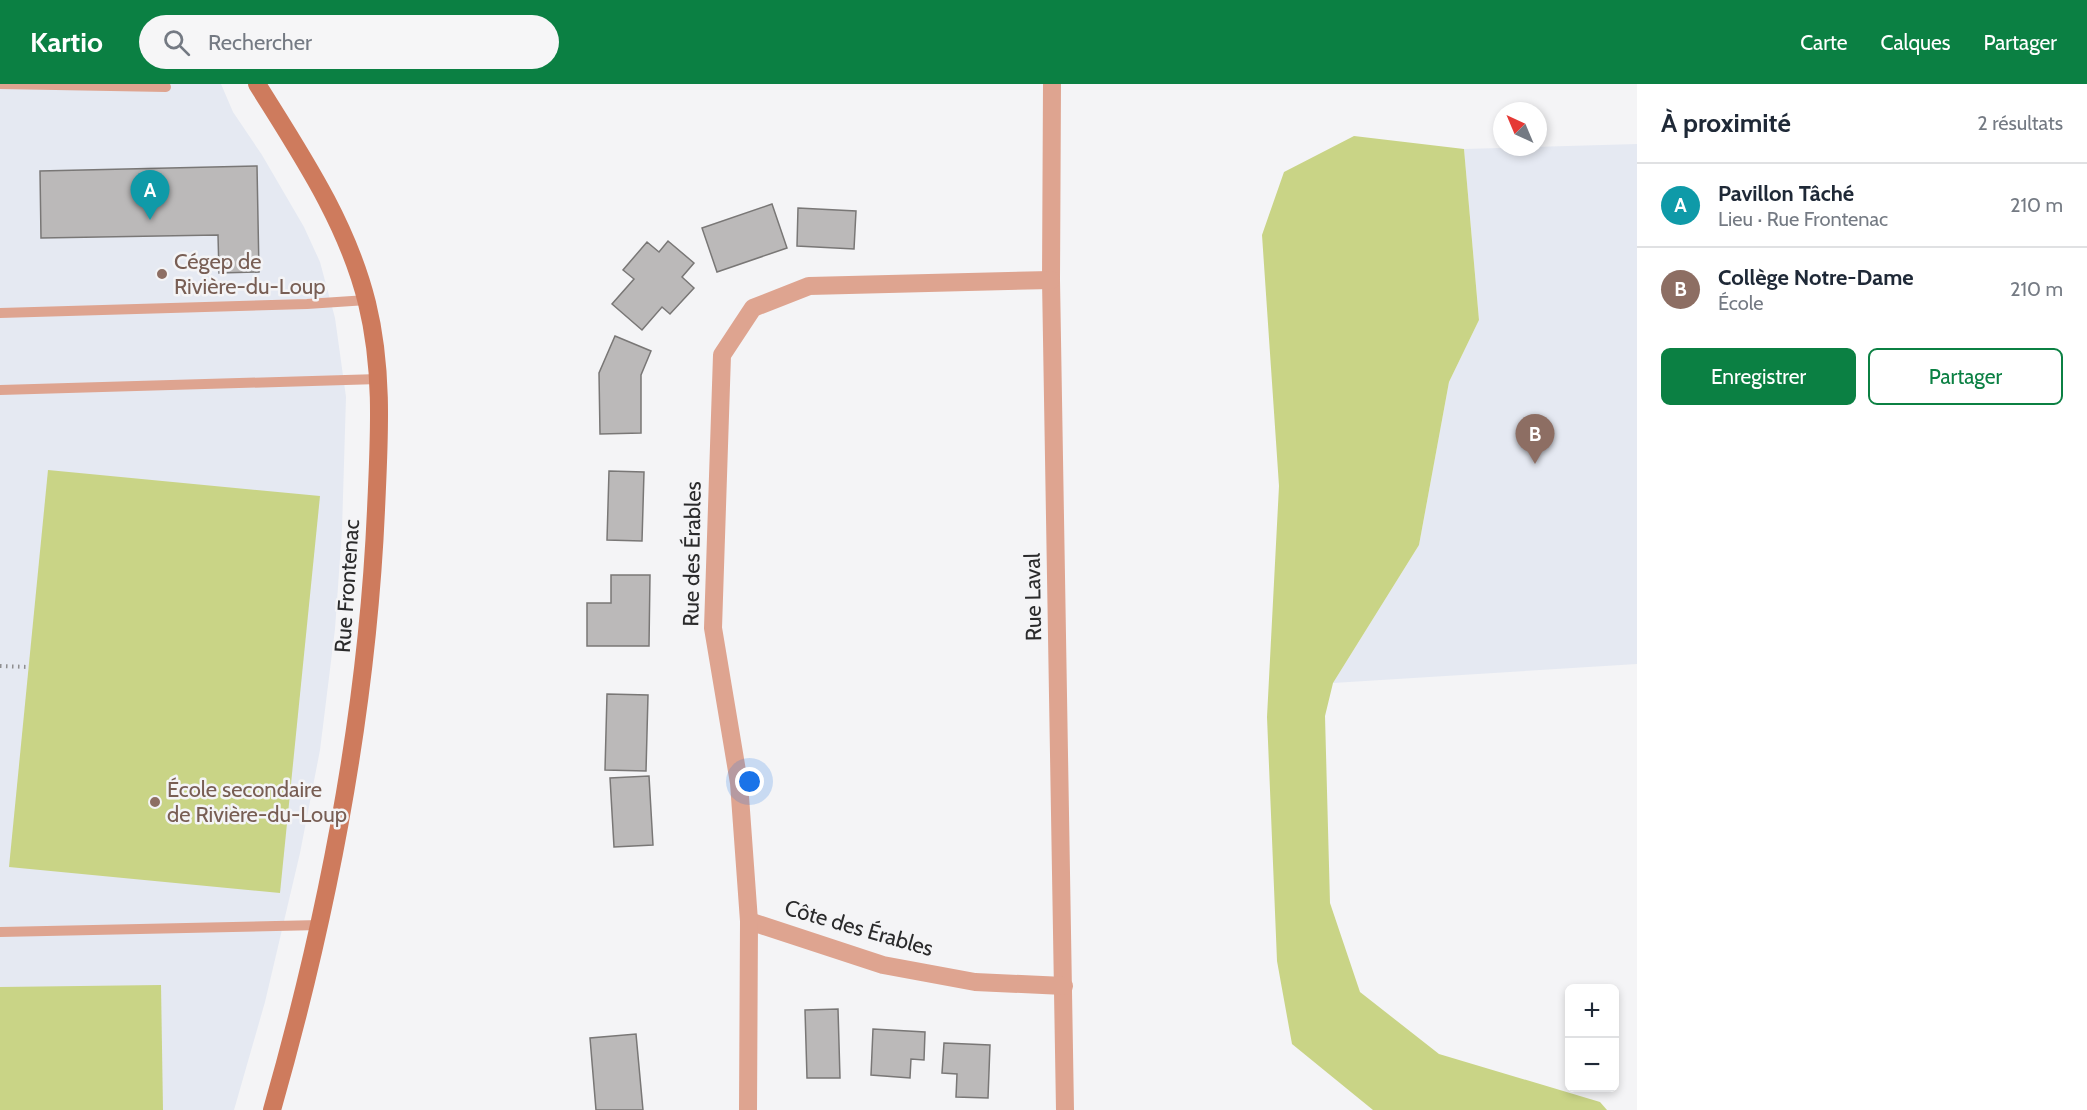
<!DOCTYPE html>
<html lang="fr">
<head>
<meta charset="utf-8">
<style>
  :root { --surface:#fff; --page:#f6f6f7; --text:#1f2937; --muted:#747a83; --line:#e0e1e3; --accent:#0b8043 }
  body { margin:0; font-family:Cabin,sans-serif; background:var(--page); color:var(--text) }
  .controls { position:absolute; right:18px; bottom:18px; display:grid; overflow:hidden; border-radius:9px; box-shadow:0 3px 9px #0003 }
  .controls button { width:54px; height:54px; display:grid; place-items:center; padding:0; border:0; border-bottom:2px solid var(--line); background:var(--surface); color:var(--text); font:30px sans-serif }
  .compass { position:absolute; left:1493px; top:18px; width:54px; height:54px; border-radius:50%; background:var(--surface); box-shadow:0 3px 9px #0003; rotate:316deg }
  .you { position:absolute; left:750px; top:698px; width:21px; height:21px; margin:-15px; border:4px solid #fff; border-radius:50%; background:#1a73e8; box-shadow:0 0 0 9px #1a73e833 }
  .badge { display:grid; place-items:center; width:39px; height:39px; border-radius:50%; background:var(--accent); color:#fff; font-size:20px; font-weight:700 }
  .pin { position:absolute; translate:-50% -50px; filter:drop-shadow(0 2px 3px #0008) }
  .pin::after { content:''; position:absolute; top:32px; width:21px; height:18px; background:inherit; clip-path:polygon(0 0,100% 0,50% 100%) }
  .list { margin:0; padding:0; list-style:none }
  h2 { display:flex; justify-content:space-between; align-items:center; height:78px; margin:0; padding:0 24px; font-size:26px }
  h2 small { font-size:20px; font-weight:400; color:var(--muted) }
  .list li { display:grid; grid-template-columns:39px 1fr auto; gap:18px; align-items:center; box-sizing:border-box; height:84px; padding:0 24px; border-top:2px solid var(--line) }
  .list b { display:block; font-size:22px; white-space:nowrap }
  .list p { margin:0; font-size:20px; white-space:nowrap; color:var(--muted) }
  .list em { font-size:20px; font-style:normal; color:var(--muted) }
  .actions { display:flex; gap:12px; padding:18px 24px }
  .actions a { flex:1; padding:14px 0; border:2px solid var(--accent); border-radius:9px; text-align:center; font-size:21px; color:var(--accent) }
  .actions .main { background:var(--accent); color:#fff }
  .icon { flex:none; width:33px; height:33px; fill:none; stroke:currentColor; stroke-width:2; stroke-linecap:round; stroke-linejoin:round }
  .map { position:relative; flex:none; width:1637px; height:1026px; overflow:hidden }
  header { display:flex; align-items:center; gap:36px; box-sizing:border-box; height:84px; padding:0 30px; background:var(--accent); color:#fff }
  header strong { font-size:28px }
  nav { display:flex; gap:33px; margin-inline-start:auto; font-size:21px }
  .search { width:420px; height:54px; background:var(--page); display:flex; align-items:center; gap:15px; box-sizing:border-box; padding:0 21px; border-radius:33px; color:var(--muted); font-size:22px }
  main { display:flex }
  aside { flex:1; background:var(--surface) }
  .map>svg:first-child { display:block }
  .built { fill:#e5e9f2 }
  .green { fill:#c9d486 }
  .building { fill:#bbb9b9; stroke:#797776; stroke-width:1.5 }
  .lines { fill:none; stroke-linecap:round; stroke-linejoin:round }
  .path { stroke:#8e8e90; stroke-width:4; stroke-dasharray:1.5 4.5; stroke-linecap:butt }
  .lane { stroke:#dea490; stroke-width:10 }
  .street { stroke:#dea490; stroke-width:18 }
  .secondary { stroke:#ce7b5d; stroke-width:18 }
  .education-dot { fill:#8d6e63; stroke:#f4f4f6; stroke-width:2 }
  .labels { text-anchor:middle; dominant-baseline:central; stroke-width:5; stroke-linejoin:round; paint-order:stroke }
  .education-label { font-size:22px; fill:#785e54; stroke:#f4f4f6; text-anchor:start }
  .street-label { font-size:22px; fill:#2a2a2b; stroke:#f4f4f6 }
</style>
</head>
<body>
<header>
<strong>Kartio</strong>
<div class="search"><svg class="icon" aria-label="search" viewBox="0 0 24 24"><circle cx="10" cy="10" r="6"/><path d="M15 15l6 6"/></svg>Rechercher</div>
<nav><a>Carte</a><a>Calques</a><a>Partager</a></nav>
</header>
<main>
<div class="map">
<svg width="1637" height="1026" viewBox="0 0 1637 1026">
  <rect width="100%" height="100%" fill="#f4f4f6"/>
  <g class="built">
    <polygon points="0,0 221,0 233,28 262,71 304,143 320,178 335,234 346,313 342,446 335,545 320,666 300,769 265,918 234,1026 0,1026"/>
    <polygon points="1637,60 1637,580 1333,599 1419,461 1449,298 1479,236 1464,65"/>
  </g>
  <g class="green">
    <polygon points="1354,52 1464,65 1479,236 1449,298 1419,461 1333,599 1325,632 1330,819 1360,908 1439,970 1600,1018 1607,1026 1373,1026 1292,960 1277,877 1267,633 1279,402 1262,151 1284,88"/>
    <polygon points="48,386 320,412 280,809 9,783"/>
    <polygon points="161,901 163,1026 0,1026 0,903"/>
  </g>
  <g class="building">
    <polygon points="257,82 259,188 219,189 218,151 41,154 40,87"/>
    <polygon points="772,120 787,164 717,188 702,144"/>
    <polygon points="798,124 856,127 854,165 797,162"/>
    <polygon points="668,157 694,179 682,193 694,204 670,230 662,223 642,246 612,220 634,195 623,186 647,158 659,168"/>
    <polygon points="615,252 651,267 641,291 641,349 600,350 599,289"/>
    <polygon points="609,387 644,388 642,457 607,456"/>
    <polygon points="611,491 650,491 649,562 587,562 587,519 611,519"/>
    <polygon points="607,610 648,611 646,687 605,686"/>
    <polygon points="649,692 653,761 614,763 610,694"/>
    <polygon points="838,925 840,994 807,994 805,926"/>
    <polygon points="873,945 925,948 924,976 911,975 910,994 871,991"/>
    <polygon points="636,950 643,1026 596,1026 590,954"/>
    <polygon points="944,959 990,961 988,1014 956,1013 957,990 942,989"/>
  </g>
  <g class="lines">
    <polyline class="path" points="0,582 29,583"/>
    <g class="lane">
      <polyline points="0,0 166,3"/>
      <polyline points="0,229 307,220 367,216"/>
      <polyline points="0,306 379,295"/>
      <polyline points="0,848 320,841"/>
    </g>
    <g class="street">
      <polyline points="1052,0 1051,196 1065,1026"/>
      <polyline points="749,837 883,881 975,898 1064,902"/>
      <polyline points="748,1026 749,837 739,699 713,544 722,271 753,224 809,202 1051,196"/>
    </g>
    <path class="secondary" d="M257,0c43,69 90,138 110,219 17,69 12,137 9,207 -9,204 -48,404 -104,600"/>
  </g>
  <g class="education-dot">
    <circle cx="162" cy="190" r="6"/>
    <circle cx="155" cy="718" r="6"/>
  </g>
  <g class="labels">
    <g class="education-label">
      <text x="174" y="177">Cégep de<tspan x="174" dy="25">Rivière-du-Loup</tspan></text>
      <text x="167" y="705">École secondaire<tspan x="167" dy="25">de Rivière-du-Loup</tspan></text>
    </g>
    <g class="street-label">
      <text transform="translate(692 470) rotate(-89)">Rue des Érables</text>
      <text transform="translate(347 502) rotate(-86)">Rue Frontenac</text>
      <text transform="translate(1033 513) rotate(-91)">Rue Laval</text>
      <text transform="translate(859 844) rotate(16)">Côte des Érables</text>
    </g>
  </g>
</svg>
<div class="controls">
<button>+</button>
<button>−</button>
</div>
<svg class="compass" viewBox="-18 -18 36 36"><path d="M0-13l5 13h-10z" fill="#e53935"/><path d="M0 13l5-13h-10z" fill="#747a83"/></svg>
<div class="you"></div>
<div class="pin badge" style="left:150px;top:136px;background:#0f9aa8">A</div>
<div class="pin badge" style="left:1535px;top:380px;background:#8d6e63">B</div>
</div>
<aside>
<h2>À proximité<small>2 résultats</small></h2>
<ul class="list">
<li><span class="badge" style="background:#0f9aa8">A</span><div><b>Pavillon Tâché</b><p>Lieu · Rue Frontenac</p></div><em>210 m</em></li>
<li><span class="badge" style="background:#8d6e63">B</span><div><b>Collège Notre-Dame</b><p>École</p></div><em>210 m</em></li>
</ul>
<div class="actions"><a class="main">Enregistrer</a><a>Partager</a></div>
</aside>
</main>
</body>
</html>
